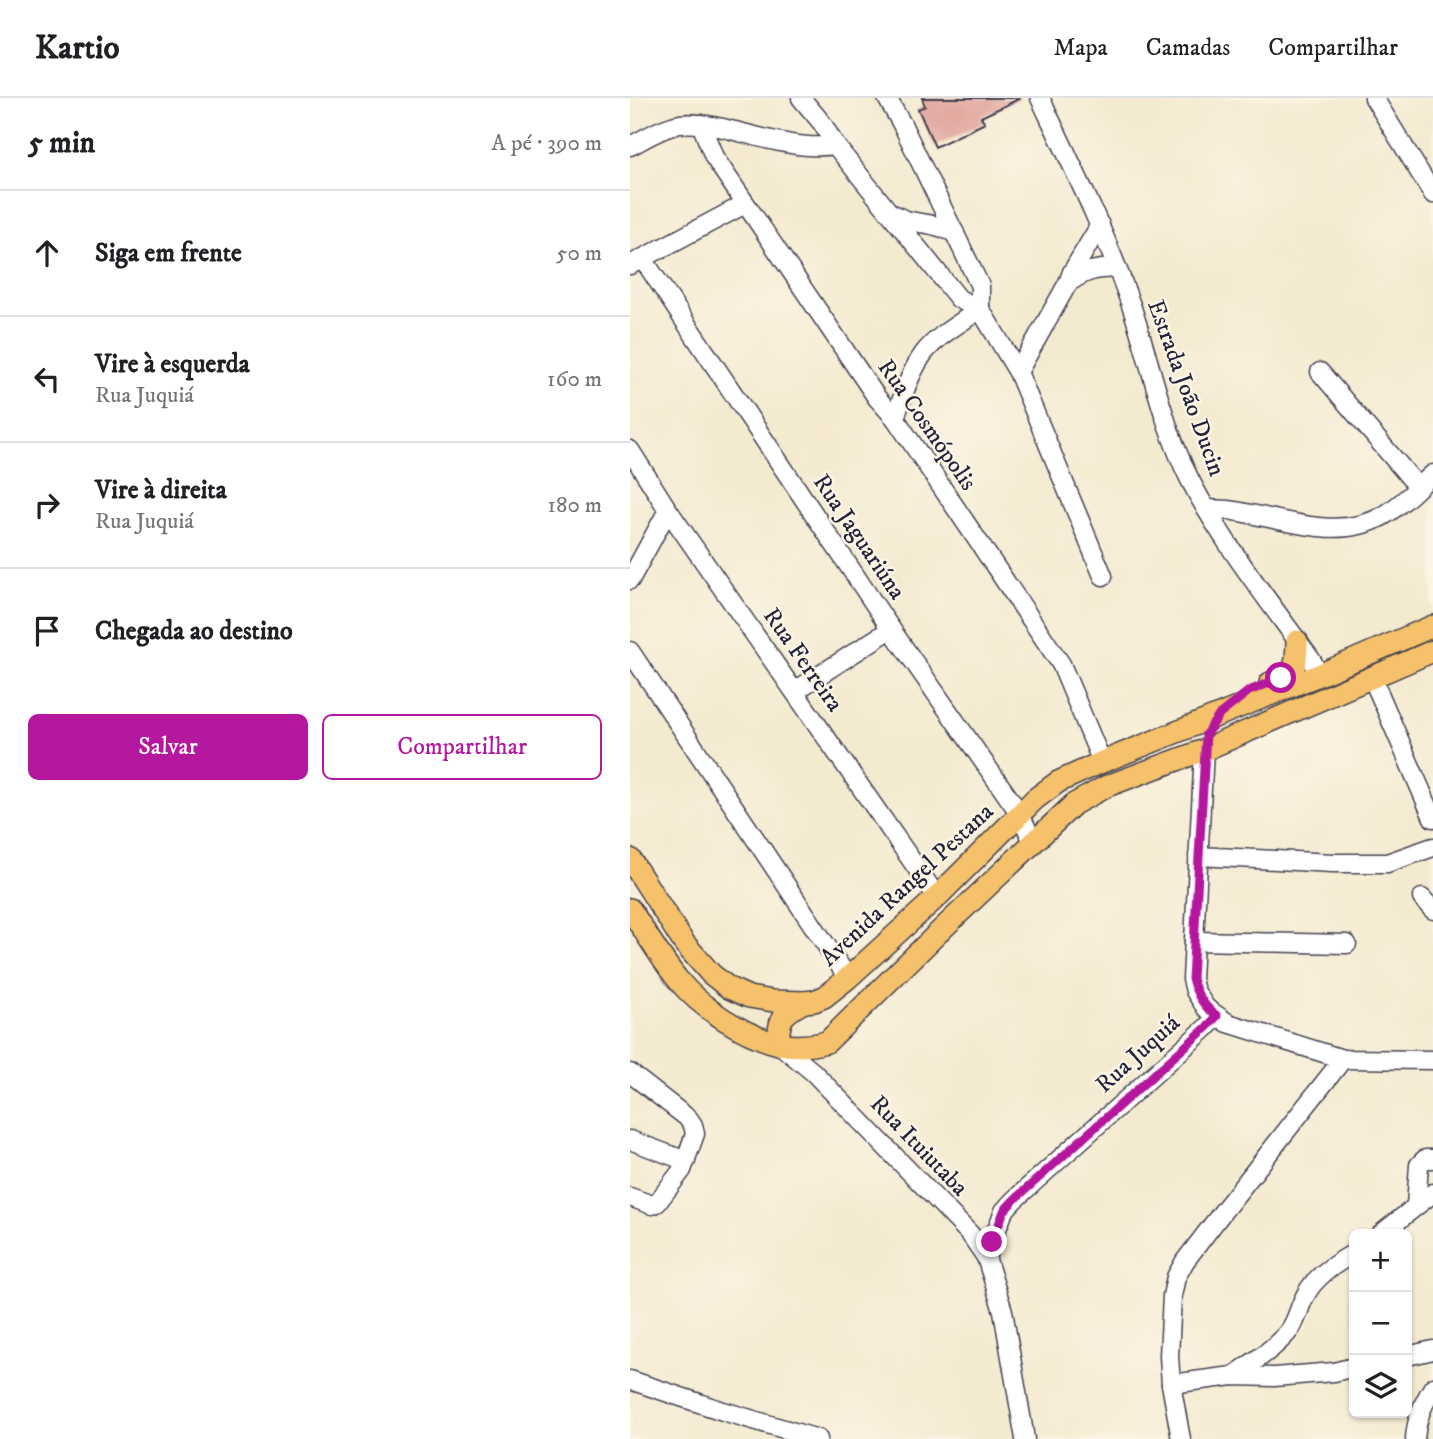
<!DOCTYPE html>
<html lang="pt">
<head>
<meta charset="utf-8">
<style>
  :root { --surface:#fff; --page:#f2f2f2; --text:#202124; --muted:#757577; --line:#e0e0e0; --accent:#b5179e }
  body { margin:0; font-family:"IM FELL DW Pica",serif; background:var(--page); color:var(--text) }
  .controls { position:absolute; right:21px; bottom:21px; display:grid; overflow:hidden; border-radius:10px; box-shadow:0 2px 5px #0004 }
  .controls button { width:63px; height:63px; display:grid; place-items:center; padding:0; border:0; border-bottom:2px solid var(--line); background:var(--surface); color:var(--text); font:35px sans-serif }
  .stop { position:absolute; width:21px; height:21px; margin:-16px; border:5px solid #b5179e; border-radius:50%; background:#fff }
  .stop.end { background:#b5179e; border-color:#fff; box-shadow:0 2px 7px #0008 }
  .list { margin:0; padding:0; list-style:none }
  h2 { display:flex; justify-content:space-between; align-items:center; height:91px; margin:0; padding:0 28px; font-size:30px }
  h2 small { font-size:23px; font-weight:400; color:var(--muted) }
  .list li { display:grid; grid-template-columns:46px 1fr auto; gap:21px; align-items:center; box-sizing:border-box; height:126px; padding:0 28px; border-top:2px solid var(--line) }
  .list b { display:block; font-size:26px; white-space:nowrap }
  .list p { margin:0; font-size:23px; white-space:nowrap; color:var(--muted) }
  .list em { font-size:23px; font-style:normal; color:var(--muted) }
  .actions { display:flex; gap:14px; padding:21px 28px }
  .actions a { flex:1; padding:16px 0; border:2px solid var(--accent); border-radius:10px; text-align:center; font-size:24px; color:var(--accent) }
  .actions .main { background:var(--accent); color:#fff }
  .icon { flex:none; width:38px; height:38px; fill:none; stroke:currentColor; stroke-width:2; stroke-linecap:round; stroke-linejoin:round }
  .map { position:relative; flex:none; width:803px; height:1341px; overflow:hidden }
  header { display:flex; align-items:center; gap:42px; box-sizing:border-box; height:98px; padding:0 35px; background:var(--surface); border-bottom:2px solid var(--line) }
  header strong { font-size:33px }
  nav { display:flex; gap:38px; margin-inline-start:auto; font-size:24px }
  main { display:flex }
  aside { flex:1; background:var(--surface) }
  .map>svg:first-child { display:block }
  .building { fill:#db948e }
  .lines { fill:none; stroke-linecap:round; stroke-linejoin:round }
  .minor-casing { stroke:#424051; stroke-width:21 }
  .major-casing { stroke:#424051; stroke-width:24 }
  .minor { stroke:#fff; stroke-width:18 }
  .major { stroke:#f5c16b; stroke-width:21 }
  .route { stroke:#b5179e; stroke-width:9 }
  .labels { text-anchor:middle; dominant-baseline:central; stroke-width:5; stroke-linejoin:round; paint-order:stroke }
  .street-label { font-size:24px; fill:#22223b; stroke:#fcf5e5 }
</style>
</head>
<body>
<header>
<strong>Kartio</strong>
<nav><a>Mapa</a><a>Camadas</a><a>Compartilhar</a></nav>
</header>
<main>
<aside>
<h2>5 min<small>A pé · 390 m</small></h2>
<ul class="list">
<li><svg class="icon" aria-label="ahead" viewBox="0 0 24 24"><path d="M12 20V5M6 11l6-6 6 6"/></svg><div><b>Siga em frente</b></div><em>50 m</em></li>
<li><svg class="icon" aria-label="left" viewBox="0 0 24 24"><path d="M17 20v-9H6M10 6l-5 5 5 5"/></svg><div><b>Vire à esquerda</b><p>Rua Juquiá</p></div><em>160 m</em></li>
<li><svg class="icon" aria-label="right" viewBox="0 0 24 24"><path d="M7 20v-9h11M14 6l5 5-5 5"/></svg><div><b>Vire à direita</b><p>Rua Juquiá</p></div><em>180 m</em></li>
<li><svg class="icon" aria-label="arrive" viewBox="0 0 24 24"><path d="M6 21V4h12l-3 4 3 4H6"/></svg><div><b>Chegada ao destino</b></div></li>
</ul>
<div class="actions"><a class="main">Salvar</a><a>Compartilhar</a></div>
</aside>
<div class="map">
<svg width="803" height="1341" viewBox="0 0 803 1341">
  <rect width="100%" height="100%" fill="#fcf5e5"/>
  <filter id="ink" filterUnits="userSpaceOnUse"><feTurbulence type="fractalNoise" baseFrequency=".0143" numOctaves="2"/><feDisplacementMap in="SourceGraphic" scale="14" xChannelSelector="R" yChannelSelector="G"/><feConvolveMatrix kernelMatrix="1 2 1 2 8 2 1 2 1" color-interpolation-filters="sRGB"/></filter>
  <filter id="wash" filterUnits="userSpaceOnUse"><feTurbulence type="fractalNoise" baseFrequency=".00686" numOctaves="4" result="noise"/><feDisplacementMap in="SourceGraphic" scale="28" xChannelSelector="R" yChannelSelector="G"/><feGaussianBlur stdDeviation="1.57" result="paint"/><feColorMatrix in="noise" values="0 0 0 0 0 0 0 0 0 0 0 0 0 0 0 0 0 1.4 0 .05"/><feComposite in="paint" operator="in"/></filter>
  <g filter="url(#wash)">
    <rect width="100%" height="100%" fill="#f4ead0"/>
    <g id="blocks">
      <polygon class="building" points="292,0 391,0 351,19 355,25 305,49 288,11 295,8"/>
    </g>
  </g>
  <g filter="url(#ink)">
    <use href="#blocks" fill-opacity="0" stroke="#424051" stroke-width="2"/>
    <g class="lines">
      <g class="minor-casing">
        <g id="minor">
          <polyline points="171,0 192,25 205,47 329,201 350,211"/>
          <polyline points="257,0 273,28 350,188 350,211"/>
          <path d="M410,0c33,69 67,138 92,210 19,57 31,118 58,172 33,64 80,122 122,181l7,14"/>
          <polyline points="744,0 803,96"/>
          <polyline points="71,26 84,59 247,300 265,320 431,566 472,664"/>
          <path d="M0,48c16,-8 33,-19 50,-22 14,-2 29,1 43,4 34,8 78,23 112,17"/>
          <path d="M263,116c15,8 18,7 34,10 9,1 19,5 28,9"/>
          <polyline points="13,161 261,531 390,716 403,744"/>
          <polyline points="0,167 115,106"/>
          <path d="M438,185c19,-13 26,-14 49,-15"/>
          <polyline points="350,211 388,274 473,478"/>
          <polyline points="388,274 438,185 442,174 470,127"/>
          <polyline points="690,274 788,389"/>
          <path d="M265,320c8,-22 15,-46 29,-65 15,-19 37,-30 56,-44"/>
          <polyline points="0,352 38,412 307,799"/>
          <path d="M577,411c9,1 18,0 27,2 47,7 103,31 149,5 19,-11 34,-28 50,-42"/>
          <polyline points="0,482 38,412"/>
          <polyline points="0,553 218,880"/>
          <polyline points="742,579 803,720"/>
          <polyline points="165,593 261,531"/>
          <polyline points="574,652 562,881 565,893 576,910 598,925 713,961 803,962"/>
          <polyline points="568,758 703,765 757,765 803,749"/>
          <polyline points="792,800 803,812"/>
          <polyline points="564,843 717,846"/>
          <polyline points="149,946 183,974 340,1136 356,1159 373,1213 395,1341"/>
          <polyline points="0,975 59,1021 63,1027 65,1036 52,1072 27,1105 22,1107 0,1099"/>
          <polyline points="0,1042 56,1063"/>
          <polyline points="786,1108 789,1067 795,1061 803,1061"/>
          <polyline points="751,1136 803,1095"/>
          <polyline points="356,1159 374,1113 384,1102 577,929 587,918"/>
          <polyline points="777,1258 803,1252"/>
          <path d="M603,1278c19,-13 41,-27 56,-45 8,-10 10,-24 16,-35 10,-20 30,-32 49,-43"/>
          <polyline points="0,1282 93,1313 188,1341"/>
          <polyline points="541,1286 603,1278 644,1279 704,1274 724,1269"/>
          <polyline points="551,1341 541,1286 539,1258 542,1198 546,1179 555,1163 594,1112 713,961"/>
          <path d="M785,1341c1,-19 8,-36 18,-52"/>
        </g>
      </g>
      <g class="major-casing">
        <g id="major">
          <path d="M640,585c27,-11 26,-14 27,-42"/>
          <polyline points="0,761 54,845 81,876 99,890 119,899 143,903 174,904 184,903 194,899 218,880 307,799 405,701 428,684 472,664 689,577 803,528"/>
          <path d="M0,811c16,24 31,50 49,72 22,27 66,55 100,63 16,3 33,2 48,-2l111,-109 136,-129 33,-18 97,-36 229,-99"/>
          <path d="M149,946c-1,-26 3,-30 25,-42"/>
        </g>
      </g>
      <use href="#minor" class="minor"/>
      <use href="#major" class="major"/>
    </g>
  </g>
  <g class="lines" filter="url(#ink)">
    <path class="route" d="M362,1144l12,-31 10,-11 193,-173 10,-11c-14,-10 -20,-21 -25,-37l14,-245 14,-20 29,-23 32,-13"/>
  </g>
  <g class="labels">
    <g class="street-label">
      <text transform="translate(556 290) rotate(70)">Estrada João Ducin</text>
      <text transform="translate(297 327) rotate(55)">Rua Cosmópolis</text>
      <text transform="translate(229 439) rotate(56)">Rua Jaguariúna</text>
      <text transform="translate(173 562) rotate(55)">Rua Ferreira</text>
      <text transform="translate(277 787) rotate(-43)">Avenida Rangel Pestana</text>
      <text transform="translate(508 956) rotate(-42)">Rua Juquiá</text>
      <text transform="translate(289 1048) rotate(46)">Rua Ituiutaba</text>
    </g>
  </g>
</svg>
<div class="controls">
<button>+</button>
<button>−</button>
<button><svg class="icon" aria-label="layers" viewBox="0 0 24 24"><path d="M12 4l9 5-9 5-9-5zM3 14l9 5 9-5"/></svg></button>
</div>
<div class="stop" style="left:651px;top:580px"></div>
<div class="stop end" style="left:362px;top:1144px"></div>
</div>
</main>
</body>
</html>
